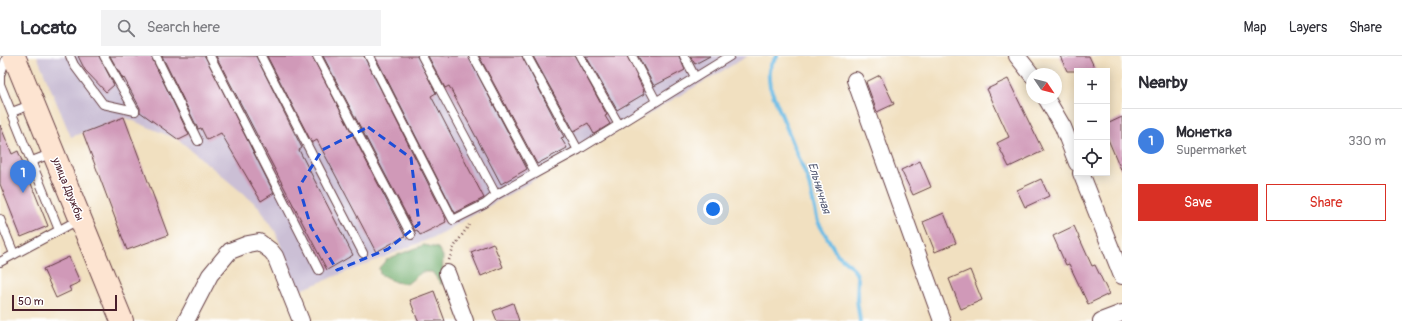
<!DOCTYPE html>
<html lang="en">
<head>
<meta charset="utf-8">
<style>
  :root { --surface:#fff; --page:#f2f2f3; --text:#2b2b33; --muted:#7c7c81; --line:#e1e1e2; --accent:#d93025 }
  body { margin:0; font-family:Pangolin,sans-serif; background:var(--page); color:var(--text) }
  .controls { position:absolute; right:12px; top:12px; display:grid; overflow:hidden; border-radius:0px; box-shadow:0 2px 10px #0003 }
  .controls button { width:36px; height:36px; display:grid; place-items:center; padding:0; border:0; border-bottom:1px solid var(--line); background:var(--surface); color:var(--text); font:20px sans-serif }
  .compass { position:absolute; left:1026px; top:12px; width:36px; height:36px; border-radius:50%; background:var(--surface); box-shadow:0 2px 10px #0003; rotate:125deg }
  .scale { position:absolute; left:12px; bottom:10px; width:105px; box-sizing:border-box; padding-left:4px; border:2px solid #4a1f2b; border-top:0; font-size:11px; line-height:14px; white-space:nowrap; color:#4a1f2b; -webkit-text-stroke:3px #fff; paint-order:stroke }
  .you { position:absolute; left:713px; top:153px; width:14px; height:14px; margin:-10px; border:3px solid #fff; border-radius:50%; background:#1a73e8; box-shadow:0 0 0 6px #1a73e833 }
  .badge { display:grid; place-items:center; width:26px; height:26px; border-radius:50%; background:var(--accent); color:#fff; font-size:13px; font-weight:700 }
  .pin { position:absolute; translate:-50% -33px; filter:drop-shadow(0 1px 2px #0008) }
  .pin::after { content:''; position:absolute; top:21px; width:14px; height:12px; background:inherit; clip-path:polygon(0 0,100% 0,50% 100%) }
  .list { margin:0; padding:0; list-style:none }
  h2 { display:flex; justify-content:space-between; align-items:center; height:52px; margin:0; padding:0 16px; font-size:17px }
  h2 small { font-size:13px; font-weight:400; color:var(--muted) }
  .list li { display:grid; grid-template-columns:26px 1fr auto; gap:12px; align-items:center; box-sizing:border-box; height:64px; padding:0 16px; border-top:1px solid var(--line) }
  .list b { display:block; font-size:15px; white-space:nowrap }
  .list p { margin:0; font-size:13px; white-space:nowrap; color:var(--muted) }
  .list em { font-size:13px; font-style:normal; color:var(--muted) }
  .actions { display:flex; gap:8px; padding:12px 16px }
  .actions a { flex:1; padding:9px 0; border:1px solid var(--accent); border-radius:0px; text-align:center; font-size:14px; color:var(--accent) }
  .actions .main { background:var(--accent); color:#fff }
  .icon { flex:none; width:22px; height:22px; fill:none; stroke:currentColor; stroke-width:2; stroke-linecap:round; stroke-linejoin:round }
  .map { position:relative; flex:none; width:1122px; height:265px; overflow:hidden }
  header { display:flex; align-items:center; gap:24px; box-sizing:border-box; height:56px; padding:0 20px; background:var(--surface); border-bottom:1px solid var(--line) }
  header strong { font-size:19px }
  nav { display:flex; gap:22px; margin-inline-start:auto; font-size:14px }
  .search { width:280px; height:36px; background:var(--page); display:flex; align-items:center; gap:10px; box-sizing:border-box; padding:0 14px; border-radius:0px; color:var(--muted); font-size:15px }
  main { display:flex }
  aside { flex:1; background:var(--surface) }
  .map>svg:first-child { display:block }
  .industrial { fill:#cbbfd5 }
  .forest { fill:#6eaa69; stroke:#5c644a }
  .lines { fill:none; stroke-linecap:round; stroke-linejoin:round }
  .stream { stroke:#6abbe5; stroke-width:4 }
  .building { fill:#d099b8 }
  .lane-casing { stroke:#633c41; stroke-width:10 }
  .street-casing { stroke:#633c41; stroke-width:18 }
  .secondary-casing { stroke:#633c41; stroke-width:24 }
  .path { stroke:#633c41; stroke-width:2.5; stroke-dasharray:1 3; stroke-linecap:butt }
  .lane { stroke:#fff; stroke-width:8 }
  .street { stroke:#fff; stroke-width:16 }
  .secondary { stroke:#fde4d1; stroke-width:22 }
  .marked { fill:none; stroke:#1d4ed8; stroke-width:3; stroke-dasharray:8 5; stroke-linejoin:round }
  .labels { text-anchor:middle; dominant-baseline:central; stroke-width:3; stroke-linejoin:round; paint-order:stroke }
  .street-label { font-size:11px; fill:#4a1f2b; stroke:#fff }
  .water-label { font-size:12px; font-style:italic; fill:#575d75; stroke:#fff }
</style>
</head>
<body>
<header>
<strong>Locato</strong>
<div class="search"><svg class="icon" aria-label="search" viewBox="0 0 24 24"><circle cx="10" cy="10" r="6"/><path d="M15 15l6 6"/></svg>Search here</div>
<nav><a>Map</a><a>Layers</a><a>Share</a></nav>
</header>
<main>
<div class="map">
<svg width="1122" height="265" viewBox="0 0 1122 265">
  <rect width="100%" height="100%" fill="#fff"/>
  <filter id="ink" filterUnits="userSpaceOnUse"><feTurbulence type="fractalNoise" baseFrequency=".025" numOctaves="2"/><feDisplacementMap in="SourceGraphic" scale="8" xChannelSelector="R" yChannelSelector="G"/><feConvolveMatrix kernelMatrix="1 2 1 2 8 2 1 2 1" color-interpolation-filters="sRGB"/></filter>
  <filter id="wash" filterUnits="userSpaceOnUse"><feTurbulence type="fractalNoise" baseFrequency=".012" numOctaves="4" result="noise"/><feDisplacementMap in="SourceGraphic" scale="16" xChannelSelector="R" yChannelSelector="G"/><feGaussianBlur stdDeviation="0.9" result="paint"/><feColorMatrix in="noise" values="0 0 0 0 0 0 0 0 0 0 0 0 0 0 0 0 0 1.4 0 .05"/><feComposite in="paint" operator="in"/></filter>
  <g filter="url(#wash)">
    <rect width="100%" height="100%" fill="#f1e0c0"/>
    <polygon class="industrial" points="37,0 748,0 437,180 298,235 275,175 258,150 179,84 124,61 71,81"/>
    <polygon class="forest" points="424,189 438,192 443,200 442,229 432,216 422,216 407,228 395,226 380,218 379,212 387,203"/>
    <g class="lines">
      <path class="stream" d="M777,0c-10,12 -9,17 -7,31l38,93 10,42 19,32 13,11 6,8 2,6 -1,21 3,21"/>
    </g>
    <g id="blocks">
      <g class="building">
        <polygon points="78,0 99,0 114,29 106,36 85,14"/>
        <polygon points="110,0 151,0 189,79 179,84 140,56 140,52 124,22 123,23"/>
        <polygon points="162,0 205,0 274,137 261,145 221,77 207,84 201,72 198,73"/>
        <polygon points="216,0 256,0 302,92 299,94 353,199 327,214"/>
        <polygon points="267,0 312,0 405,180 376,196 317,84 312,87"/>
        <polygon points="323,0 364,0 446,163 445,164 446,166 420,179 417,174 415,175"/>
        <polygon points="375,0 417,0 436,37 431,40 484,142 482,143 455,157"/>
        <polygon points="428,0 468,0 527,113 501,128 449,30 445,32"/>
        <polygon points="479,0 522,0 564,81 561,82 567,92 537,108"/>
        <polygon points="533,0 575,0 607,59 605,60 610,68 594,78 588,67 574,75"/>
        <polygon points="586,0 627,0 644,35 643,36 644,38 617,54"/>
        <polygon points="638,0 679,0 685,14 654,30"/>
        <polygon points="690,0 710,0 695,8"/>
        <polygon points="1060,0 1089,0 1096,15 1067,15"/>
        <polygon points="880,19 894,48 877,56 866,26"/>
        <polygon points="1008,23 1043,95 1009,111 997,87 1009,81 987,33"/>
        <polygon points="124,61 168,179 127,194 83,77"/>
        <polygon points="1122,61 1122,116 1107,81 1107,68"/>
        <polygon points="0,69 12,98 18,95 48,170 21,181 0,128"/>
        <polygon points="920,105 931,131 913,139 901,114"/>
        <polygon points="1041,123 1049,140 1025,151 1017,134"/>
        <polygon points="944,157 956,187 935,196 923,166"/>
        <polygon points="1074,170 1092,210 1095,209 1109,238 1088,248 1069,208 1066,209 1053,180"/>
        <polygon points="493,187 503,211 481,220 471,196"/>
        <polygon points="69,201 80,226 69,231 71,235 56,242 43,213"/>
        <polygon points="970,214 982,244 961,253 949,223"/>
        <polygon points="434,235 445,265 418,265 410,244"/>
        <polygon points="513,247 519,265 497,265 493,255"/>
      </g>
    </g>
  </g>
  <g filter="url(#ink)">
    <use href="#blocks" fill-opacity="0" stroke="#633c41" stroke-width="1"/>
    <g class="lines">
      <g class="lane-casing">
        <g id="lane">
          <polyline points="7,0 0,19 0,28 59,174"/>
          <polyline points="70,0 74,9 103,48 135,55"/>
          <polyline points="104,0 135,55"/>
          <polyline points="156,0 198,85"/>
          <polyline points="210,0 319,214"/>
          <polyline points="261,0 363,197"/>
          <polyline points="317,0 411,179"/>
          <polyline points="369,0 453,164 485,148 496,139 578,94 730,0"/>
          <polyline points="422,0 496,139"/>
          <polyline points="473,0 535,116"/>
          <polyline points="527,0 578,94"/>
          <polyline points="580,0 619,69"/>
          <polyline points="632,0 656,45"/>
          <polyline points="684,0 695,21"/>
          <polyline points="12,56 33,48"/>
          <polyline points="32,105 53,97"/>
          <polyline points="0,163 14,198"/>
          <polyline points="0,206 80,163"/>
        </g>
      </g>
      <g class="street-casing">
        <g id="street">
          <polyline points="1017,0 1032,19"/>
          <polyline points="855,24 942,265"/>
          <polyline points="1046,42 1063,71 1077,107"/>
          <polyline points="1081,117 1122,220"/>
          <polyline points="447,217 465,265"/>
          <polyline points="186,265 210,219 230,195 248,188 259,186 271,195 275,200 301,265"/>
          <polyline points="1101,265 1122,257"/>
        </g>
      </g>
      <g class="secondary-casing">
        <polyline id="secondary" points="14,0 122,265"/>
      </g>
      <polyline class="path" points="449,204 454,191 469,169"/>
      <use href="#lane" class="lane"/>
      <use href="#street" class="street"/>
      <use href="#secondary" class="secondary"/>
    </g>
  </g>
  <path class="marked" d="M368,71l43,31 8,66 -31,25 -51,21 -26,-43 -12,-40 23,-37z"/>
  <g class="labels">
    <g class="street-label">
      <text transform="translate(68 133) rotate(68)">улица Дружбы</text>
    </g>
    <g class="water-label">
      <text transform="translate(819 132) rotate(73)">Ельничная</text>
    </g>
  </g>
</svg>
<div class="controls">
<button>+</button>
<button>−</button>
<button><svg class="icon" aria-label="locate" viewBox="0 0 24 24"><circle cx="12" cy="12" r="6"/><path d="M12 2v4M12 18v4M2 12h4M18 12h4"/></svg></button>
</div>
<svg class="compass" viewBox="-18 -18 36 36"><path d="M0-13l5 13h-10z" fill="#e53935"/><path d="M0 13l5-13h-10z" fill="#7c7c81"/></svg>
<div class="scale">50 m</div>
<div class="you"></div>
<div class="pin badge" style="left:23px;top:137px;background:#3f7fe0">1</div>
</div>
<aside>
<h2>Nearby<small></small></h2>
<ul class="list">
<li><span class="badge" style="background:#3f7fe0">1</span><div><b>Монетка</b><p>Supermarket</p></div><em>330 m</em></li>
</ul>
<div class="actions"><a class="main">Save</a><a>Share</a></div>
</aside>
</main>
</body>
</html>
